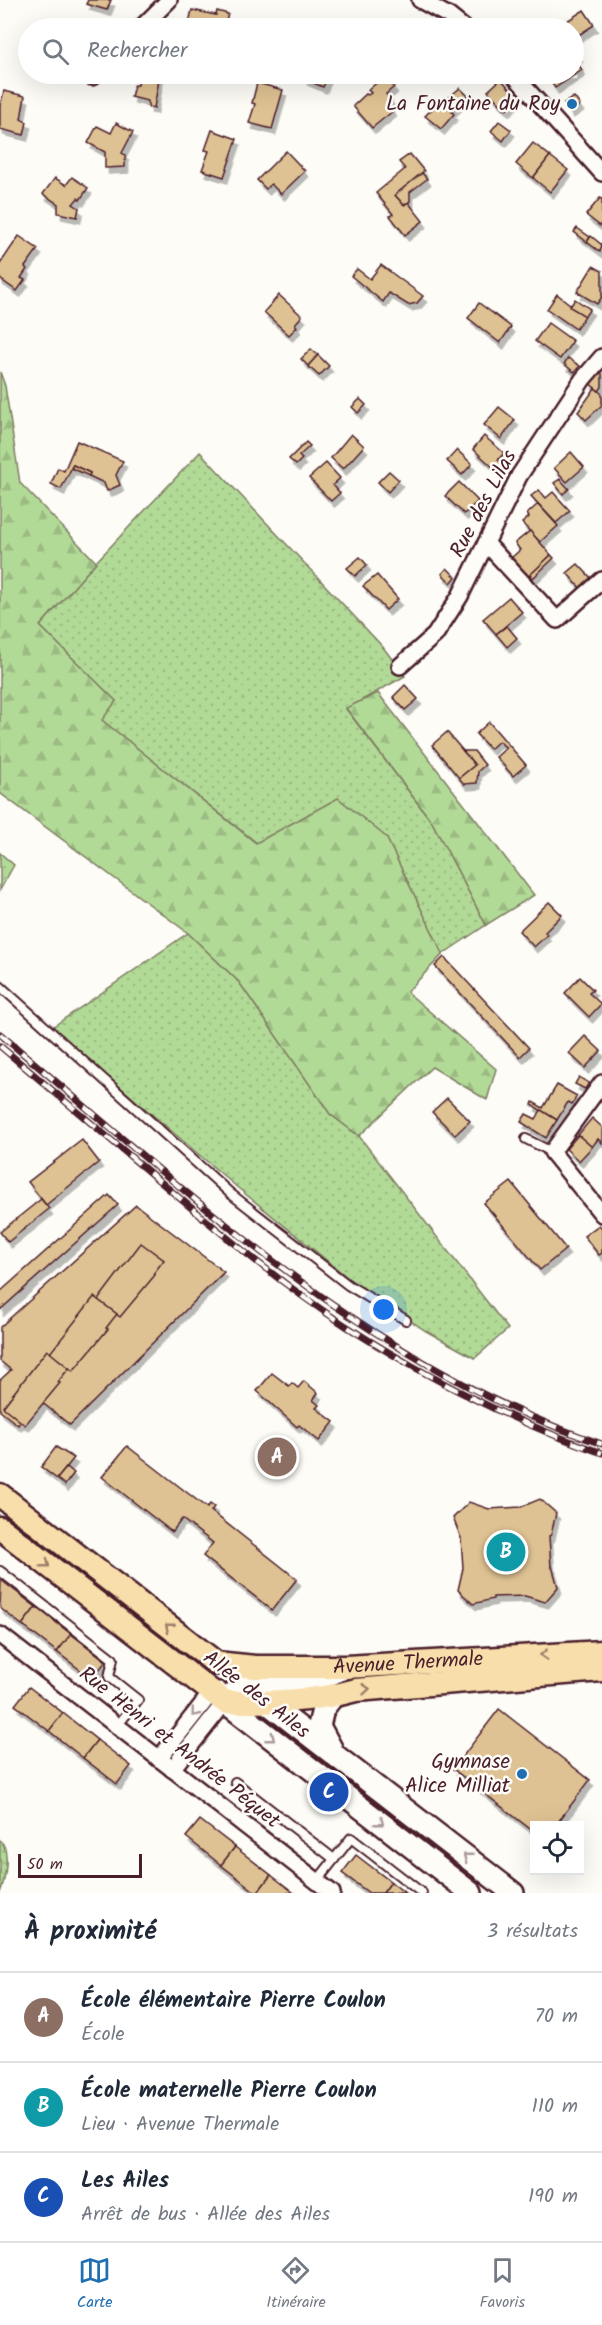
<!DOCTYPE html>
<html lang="fr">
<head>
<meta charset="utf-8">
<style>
  :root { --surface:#fff; --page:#f6f6f7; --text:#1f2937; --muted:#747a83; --line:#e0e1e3; --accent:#1f6fb2 }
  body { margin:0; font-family:Kalam,sans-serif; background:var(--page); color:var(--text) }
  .controls { position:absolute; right:18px; bottom:18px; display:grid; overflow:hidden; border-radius:0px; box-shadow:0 6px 24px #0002 }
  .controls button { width:54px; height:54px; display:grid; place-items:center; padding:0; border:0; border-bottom:2px solid var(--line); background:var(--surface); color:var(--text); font:30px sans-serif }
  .scale { position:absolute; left:18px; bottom:15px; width:124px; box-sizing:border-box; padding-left:6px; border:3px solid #4a1f2b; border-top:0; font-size:16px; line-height:21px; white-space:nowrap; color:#4a1f2b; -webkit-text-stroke:4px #fdfcf7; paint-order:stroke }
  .you { position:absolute; left:384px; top:1310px; width:21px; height:21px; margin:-15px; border:4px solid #fff; border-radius:50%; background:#1a73e8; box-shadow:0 0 0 9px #1a73e833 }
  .badge { display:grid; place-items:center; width:39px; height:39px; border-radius:50%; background:var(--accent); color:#fff; font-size:20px; font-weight:700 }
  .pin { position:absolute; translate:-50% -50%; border:3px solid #fff; box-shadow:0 2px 6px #0006 }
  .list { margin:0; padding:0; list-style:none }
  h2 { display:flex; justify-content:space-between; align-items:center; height:78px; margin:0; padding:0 24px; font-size:26px }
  h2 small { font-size:20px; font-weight:400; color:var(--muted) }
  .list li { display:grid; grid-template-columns:39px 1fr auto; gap:18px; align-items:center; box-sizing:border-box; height:90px; padding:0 24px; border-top:2px solid var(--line) }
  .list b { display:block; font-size:22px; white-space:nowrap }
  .list p { margin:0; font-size:20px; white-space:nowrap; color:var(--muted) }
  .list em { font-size:20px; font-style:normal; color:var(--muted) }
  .icon { flex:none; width:33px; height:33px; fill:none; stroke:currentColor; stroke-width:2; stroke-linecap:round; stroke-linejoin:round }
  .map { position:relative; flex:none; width:602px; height:1893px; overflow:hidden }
  .search { position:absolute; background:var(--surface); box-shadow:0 6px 24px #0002; left:18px; right:18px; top:18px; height:66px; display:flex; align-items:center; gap:15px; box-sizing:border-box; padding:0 21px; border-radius:33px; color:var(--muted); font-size:22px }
  .sheet { height:348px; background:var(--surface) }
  nav { display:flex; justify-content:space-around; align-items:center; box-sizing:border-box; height:84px; border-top:2px solid var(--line); background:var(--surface); font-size:16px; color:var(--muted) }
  nav a { display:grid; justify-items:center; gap:3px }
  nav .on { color:var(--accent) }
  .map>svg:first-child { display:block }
  .green { fill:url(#green-dots); stroke:#7e7c61; stroke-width:1.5 }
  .forest { fill:url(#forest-firs); stroke:#7e7c61; stroke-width:1.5 }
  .building { fill:#dfc293; stroke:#4a1f2b; stroke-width:1.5; filter:url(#shadow) }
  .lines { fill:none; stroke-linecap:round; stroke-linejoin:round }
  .lane-casing { stroke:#4a1f2b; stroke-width:12 }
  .street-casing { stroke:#4a1f2b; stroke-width:20 }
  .secondary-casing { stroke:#4a1f2b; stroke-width:26 }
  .primary-casing { stroke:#4a1f2b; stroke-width:27 }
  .lane { stroke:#fdfcf7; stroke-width:8 }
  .street { stroke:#fdfcf7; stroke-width:15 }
  .secondary { stroke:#fdfcf7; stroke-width:21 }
  .primary { stroke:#f8deab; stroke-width:22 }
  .rail-casing { stroke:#4a1f2b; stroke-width:7 }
  .rail { stroke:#fdfcf7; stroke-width:4.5; stroke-dasharray:14; stroke-linecap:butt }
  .oneway { stroke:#a17e6b }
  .oneway2 { stroke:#ac999b }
  .poi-dot { fill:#1f6fb2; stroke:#fdfcf7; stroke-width:2 }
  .labels { text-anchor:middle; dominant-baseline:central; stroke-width:5; stroke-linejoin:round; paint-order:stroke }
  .poi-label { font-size:21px; fill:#4a1f2b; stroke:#fdfcf7; text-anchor:end }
  .street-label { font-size:21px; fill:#4a1f2b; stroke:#fdfcf7 }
</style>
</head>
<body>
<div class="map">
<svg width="602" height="1893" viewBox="0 0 602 1893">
  <defs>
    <pattern id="green-dots" width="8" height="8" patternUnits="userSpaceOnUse" patternTransform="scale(1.5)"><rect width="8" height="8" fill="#b2da97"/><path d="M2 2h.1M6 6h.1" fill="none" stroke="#9bbb82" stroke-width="1.8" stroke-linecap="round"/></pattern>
    <pattern id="forest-firs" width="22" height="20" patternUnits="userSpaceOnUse" patternTransform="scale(1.5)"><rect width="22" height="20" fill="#b2da97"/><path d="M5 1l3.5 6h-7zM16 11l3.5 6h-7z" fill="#9bbb82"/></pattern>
    <filter id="shadow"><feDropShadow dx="3.5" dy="6" stdDeviation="0" flood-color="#0004"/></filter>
  </defs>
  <rect width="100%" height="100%" fill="#fdfcf7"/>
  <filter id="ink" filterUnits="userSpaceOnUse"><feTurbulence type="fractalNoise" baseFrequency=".0167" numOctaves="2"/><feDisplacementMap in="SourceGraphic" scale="12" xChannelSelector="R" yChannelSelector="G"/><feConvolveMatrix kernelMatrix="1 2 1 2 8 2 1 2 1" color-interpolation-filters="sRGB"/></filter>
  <g filter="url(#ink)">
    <g class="green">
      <polygon points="200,452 382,646 405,676 346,709 432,822 486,925 443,954 386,837 257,843 101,720 116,701 40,626 96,562"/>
      <polygon points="0,853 14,865 0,890"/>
      <polygon points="188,933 239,982 330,1114 359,1136 508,1329 475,1358 426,1331 352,1281 238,1188 51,1028"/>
      <path d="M0,1840c11,10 5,40 0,53z"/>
    </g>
    <g class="forest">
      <polygon points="0,372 5,386 20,483 96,562 40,626 116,701 102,720 256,843 338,798 386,837 443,954 407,992 496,1069 487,1100 432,1067 359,1136 330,1114 239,982 188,933 0,793"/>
      <polygon points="378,693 534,895 486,925 432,822 346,708"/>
    </g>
    <g class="building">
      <polygon points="88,0 111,0 107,10 86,4"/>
      <polygon points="192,10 216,15 217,11 228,14 224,28 185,28 188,27"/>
      <polygon points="584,10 594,25 574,38 574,28 556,28"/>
      <polygon points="51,21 70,26 70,28 43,28 44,26 49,27"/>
      <polygon points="574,49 579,56 575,59 582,70 555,88 546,74 574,74"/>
      <polygon points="139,74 160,74 154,108 148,107 148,101 131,97 134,85 138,85"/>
      <polygon points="301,74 322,74 318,81"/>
      <polygon points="322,74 329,74 323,87 304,79 305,76 318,81"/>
      <polygon points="385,76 394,87 386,94 392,101 388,105 393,111 372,128 353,106 366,94 368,95 371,93 368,90"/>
      <polygon points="501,79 518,98 506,110 488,91"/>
      <polygon points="257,83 283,90 272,129 249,123 255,104 252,103"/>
      <polygon points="460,88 468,96 451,111 454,114 441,129 425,116 441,100 443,102"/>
      <polygon points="4,91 25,96 21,119 27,122 24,135 0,129 0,106"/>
      <polygon points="574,97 580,105 570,112 564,103"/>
      <polygon points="499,121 511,130 503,141 491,131"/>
      <polygon points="116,123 133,132 122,153 125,155 125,167 105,168 105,152 88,143 97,126 111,133"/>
      <polygon points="212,130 237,139 224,177 202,170 209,151 205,150"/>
      <polygon points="533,143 550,156 533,178 516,164"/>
      <polygon points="286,151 305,171 281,194 271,184 266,189 257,180"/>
      <polygon points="410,154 424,171 395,195 404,205 408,202 423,221 405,235 390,216 393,214 376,193 405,169 399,162"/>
      <polygon points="550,156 568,170 550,192 533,178"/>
      <polygon points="422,173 427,179 410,192 410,201 404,205 395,195"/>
      <polygon points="72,177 88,188 80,200 78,198 73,204 79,208 77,217 58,213 58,204 43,194 55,178 66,185"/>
      <polygon points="600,198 602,199 602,222 600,226 586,215"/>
      <polygon points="577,228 590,237 587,242 574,232"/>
      <polygon points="19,236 38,249 25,267 27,269 21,278 25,280 17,291 0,279 0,264"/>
      <polygon points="591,236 602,245 600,252 587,242"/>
      <polygon points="381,265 423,296 417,303 408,305 389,293 383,302 351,276 357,269 370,279"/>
      <polygon points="593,266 602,271 602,297 597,304 577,292"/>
      <polygon points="557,294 585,316 576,329 547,309"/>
      <polygon points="279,295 302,316 295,324 297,327 289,335 264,312"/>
      <polygon points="575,299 590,309 585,316 570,307"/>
      <polygon points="479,303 511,327 500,343 468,318"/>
      <polygon points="548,323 573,341 560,359 535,341"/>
      <polygon points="311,349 318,355 308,366 301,359"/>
      <polygon points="318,355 329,366 319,376 308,366"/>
      <polygon points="568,358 580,366 574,372 564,364"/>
      <polygon points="602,366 602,387 599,391 589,383"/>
      <polygon points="595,388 602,394 602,405 586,420 578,412"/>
      <polygon points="360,399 366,405 358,413 352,407"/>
      <polygon points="499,407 515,420 501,439 484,425"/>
      <polygon points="351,434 364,446 343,469 331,458"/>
      <polygon points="484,436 504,453 498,460 503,464 497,471 473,449"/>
      <polygon points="77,441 123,461 116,475 120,485 107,491 104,483 89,476 90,473 73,465 61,489 51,484 58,468 64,471"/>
      <polygon points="306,442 310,446 299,456 302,459 296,465 289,459"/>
      <polygon points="457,450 472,464 462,475 447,461"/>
      <polygon points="571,452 584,467 567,482 554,468"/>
      <polygon points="326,463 340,478 333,485 340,493 331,501 309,478"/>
      <polygon points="73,465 90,473 89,476 71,468"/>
      <polygon points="389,471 399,480 388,492 378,482"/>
      <polygon points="560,479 569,489 563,494 554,483"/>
      <polygon points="459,482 478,501 464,514 445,496"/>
      <polygon points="539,490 546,498 553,492 570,511 556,523 531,496"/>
      <polygon points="538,504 558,526 540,542 522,523 529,517 527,514"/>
      <polygon points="530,531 551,555 527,578 510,559 520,550 515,543"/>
      <polygon points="551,555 554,558 533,578 530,575"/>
      <polygon points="360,557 367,565 355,576 347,568"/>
      <polygon points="578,564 592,579 581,589 567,573"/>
      <polygon points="447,568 456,577 451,583 442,574"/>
      <polygon points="377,575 398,599 386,610 363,586"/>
      <polygon points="509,597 522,612 496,634 483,619"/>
      <polygon points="507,626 517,638 507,647 496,634"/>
      <polygon points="405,685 418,699 405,710 393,697"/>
      <polygon points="489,722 526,765 513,776 496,757 506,748 499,741 490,749 476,734"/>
      <polygon points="447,732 475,765 459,778 432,745"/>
      <polygon points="463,751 474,751 485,765 478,771 477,783 464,784 459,778 475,765"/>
      <polygon points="549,902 562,915 545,932 547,935 534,947 519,931"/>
      <polygon points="444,957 529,1048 520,1057 435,966"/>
      <polygon points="580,977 593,990 589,993 601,1004 589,1017 565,993"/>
      <polygon points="585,1036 601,1051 585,1068 569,1053"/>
      <polygon points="579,1077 589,1083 585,1089 575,1084"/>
      <polygon points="557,1085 577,1096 572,1104 568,1102 557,1120 532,1105 533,1102 543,1108"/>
      <polygon points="447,1098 470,1121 455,1135 432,1112"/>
      <polygon points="541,1110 557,1120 546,1138 521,1122 526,1114 536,1119"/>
      <polygon points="592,1118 602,1127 602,1143 598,1139 592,1147 578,1135"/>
      <polygon points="578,1135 592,1147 579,1161 566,1149"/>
      <polygon points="82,1140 99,1162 46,1205 28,1182"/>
      <polygon points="511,1182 566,1249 540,1270 484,1203"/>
      <polygon points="109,1195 118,1205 0,1310 0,1292"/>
      <polygon points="41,1199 49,1209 8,1242 0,1232"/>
      <polygon points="136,1205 224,1272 70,1425 40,1401 36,1402 18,1425 0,1411 0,1380 11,1370 0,1361 0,1327"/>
      <polygon points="599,1225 602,1228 602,1253 599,1255 584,1236"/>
      <polygon points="141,1243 164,1260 153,1274 155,1275 120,1317 98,1300"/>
      <polygon points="94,1297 117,1314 106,1328 108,1329 73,1371 50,1353"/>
      <polygon points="47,1350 69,1368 58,1382 60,1383 25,1425 3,1407"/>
      <polygon points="272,1373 289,1386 292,1383 298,1388 304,1381 318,1393 313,1400 319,1405 316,1408 334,1422 319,1441 299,1425 297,1427 257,1391"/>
      <polygon points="127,1446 207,1508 210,1504 214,1507 211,1511 297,1579 272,1610 203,1556 213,1543 182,1519 172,1532 102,1477"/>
      <polygon points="56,1447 74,1458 57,1479 41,1467"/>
      <polygon points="67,1467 74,1473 65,1485 57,1479"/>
      <polygon points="540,1499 556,1513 551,1535 549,1536 551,1567 552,1566 558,1587 545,1602 525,1596 493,1597 493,1599 473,1604 458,1590 463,1568 461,1538 453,1518 469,1502 489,1509 521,1507"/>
      <polygon points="1,1580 36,1607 22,1625 0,1608"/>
      <polygon points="36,1607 71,1634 57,1652 22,1625"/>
      <polygon points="71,1634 106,1661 92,1679 57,1652"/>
      <polygon points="29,1687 63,1713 49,1731 15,1705"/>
      <polygon points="499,1709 590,1780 555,1826 534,1826 534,1832 453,1769"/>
      <polygon points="63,1713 97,1740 83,1758 49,1731"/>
      <polygon points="97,1740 131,1766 117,1784 83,1758"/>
      <polygon points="200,1820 235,1847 221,1865 186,1837"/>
      <polygon points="235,1847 271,1875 257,1893 221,1865"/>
      <polygon points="356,1855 391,1882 383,1893 369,1893 342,1873"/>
      <polygon points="271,1875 288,1888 294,1893 257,1893"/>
      <polygon points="391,1882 405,1893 383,1893"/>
    </g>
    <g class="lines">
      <g class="lane-casing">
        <g id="lane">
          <polyline points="0,986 231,1194 348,1285 406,1320"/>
          <polyline points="526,1139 552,1152"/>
          <polyline points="0,1571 113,1659 109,1677 138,1700 117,1726"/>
          <polyline points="235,1782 334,1859"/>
          <polyline points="317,1881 351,1838 422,1893"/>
        </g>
      </g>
      <g class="street-casing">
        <g id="street">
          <polyline points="420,0 449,16 464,28"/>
          <polyline points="141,28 169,0"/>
          <polyline points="513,74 602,173"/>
          <polyline points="92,77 95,74"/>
          <polyline points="486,543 557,620 602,580"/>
          <polyline points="400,666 435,635 460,596 519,476 583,379 602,357"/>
          <polyline points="602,1083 552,1152 602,1214"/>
          <polyline points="0,1635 332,1893"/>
          <polyline points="159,1759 212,1692 219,1690"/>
          <polyline points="172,1769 225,1702"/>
        </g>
      </g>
      <g class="secondary-casing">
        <g id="secondary">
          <polyline points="346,1667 318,1680 243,1684 225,1702 471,1893"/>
          <polyline points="257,1695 513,1893"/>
          <polyline points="332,1750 319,1726 323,1709 333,1696"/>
        </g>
      </g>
      <g class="primary-casing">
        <g id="primary">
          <path id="s1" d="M0,1495l216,168 39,4h91l256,-15"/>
          <path d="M0,1528l225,174c44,0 89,0 131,-12l246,-20"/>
        </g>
      </g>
      <use href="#lane" class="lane"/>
      <use href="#street" class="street"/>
      <use href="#secondary" class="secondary"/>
      <use href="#primary" class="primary"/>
      <g class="rail-casing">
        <g id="rail">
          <path d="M0,1034c185,156 367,331 602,410"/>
          <path d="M0,1046c54,46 109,92 163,138 59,50 118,100 183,142 80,51 166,96 256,127"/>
        </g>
      </g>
      <use href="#rail" class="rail"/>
    </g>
    <defs><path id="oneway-chevron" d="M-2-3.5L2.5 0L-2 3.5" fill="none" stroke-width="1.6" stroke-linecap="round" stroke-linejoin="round" transform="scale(1.5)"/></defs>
    <g class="oneway">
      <use href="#oneway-chevron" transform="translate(46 1564) rotate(38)"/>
      <use href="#oneway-chevron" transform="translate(169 1627) rotate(-142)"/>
      <use href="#oneway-chevron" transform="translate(544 1655) rotate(177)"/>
      <use href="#oneway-chevron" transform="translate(366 1689) rotate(-5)"/>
    </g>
    <g class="oneway2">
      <use href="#oneway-chevron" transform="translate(195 1713) rotate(129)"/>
      <use href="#oneway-chevron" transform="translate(271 1738) rotate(38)"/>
      <use href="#oneway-chevron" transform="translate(380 1822) rotate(38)"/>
      <use href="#oneway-chevron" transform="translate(467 1857) rotate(-142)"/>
    </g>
  </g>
  <g class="poi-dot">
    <circle cx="572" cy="104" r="6"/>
    <circle cx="522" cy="1774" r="6"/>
  </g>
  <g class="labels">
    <g class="poi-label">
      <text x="560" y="104">La Fontaine du Roy</text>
      <text x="510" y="1762">Gymnase<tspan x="510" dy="24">Alice Milliat</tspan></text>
    </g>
    <g class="street-label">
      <text transform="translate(484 504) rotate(-62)">Rue des Lilas</text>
      <text stroke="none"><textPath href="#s1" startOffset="466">Avenue Thermale</textPath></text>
      <text transform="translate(256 1695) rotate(38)">Allée des Ailes</text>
      <text transform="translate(179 1748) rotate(38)">Rue Henri et Andrée Péquet</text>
    </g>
  </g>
</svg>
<div class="controls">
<button><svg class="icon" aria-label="locate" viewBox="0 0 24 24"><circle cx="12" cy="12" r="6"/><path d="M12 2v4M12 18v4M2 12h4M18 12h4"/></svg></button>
</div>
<div class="scale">50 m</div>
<div class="you"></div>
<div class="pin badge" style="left:277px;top:1457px;background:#8d6e63">A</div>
<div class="pin badge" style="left:506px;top:1552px;background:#0f9aa8">B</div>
<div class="pin badge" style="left:329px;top:1792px;background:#1a4fb4">C</div>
<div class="search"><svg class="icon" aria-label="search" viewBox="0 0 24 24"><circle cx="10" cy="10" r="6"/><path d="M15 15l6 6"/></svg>Rechercher</div>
</div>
<section class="sheet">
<h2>À proximité<small>3 résultats</small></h2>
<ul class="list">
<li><span class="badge" style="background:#8d6e63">A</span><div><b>École élémentaire Pierre Coulon</b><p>École</p></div><em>70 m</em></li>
<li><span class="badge" style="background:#0f9aa8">B</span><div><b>École maternelle Pierre Coulon</b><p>Lieu · Avenue Thermale</p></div><em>110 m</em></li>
<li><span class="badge" style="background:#1a4fb4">C</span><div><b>Les Ailes</b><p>Arrêt de bus · Allée des Ailes</p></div><em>190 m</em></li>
</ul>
</section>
<nav>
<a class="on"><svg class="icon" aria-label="map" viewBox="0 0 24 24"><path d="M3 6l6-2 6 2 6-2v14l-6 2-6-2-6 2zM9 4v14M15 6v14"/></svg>Carte</a>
<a><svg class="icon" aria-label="directions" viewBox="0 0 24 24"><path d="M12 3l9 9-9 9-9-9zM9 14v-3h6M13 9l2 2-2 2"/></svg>Itinéraire</a>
<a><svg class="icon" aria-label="saved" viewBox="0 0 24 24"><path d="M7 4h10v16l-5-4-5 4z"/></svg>Favoris</a>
</nav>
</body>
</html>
